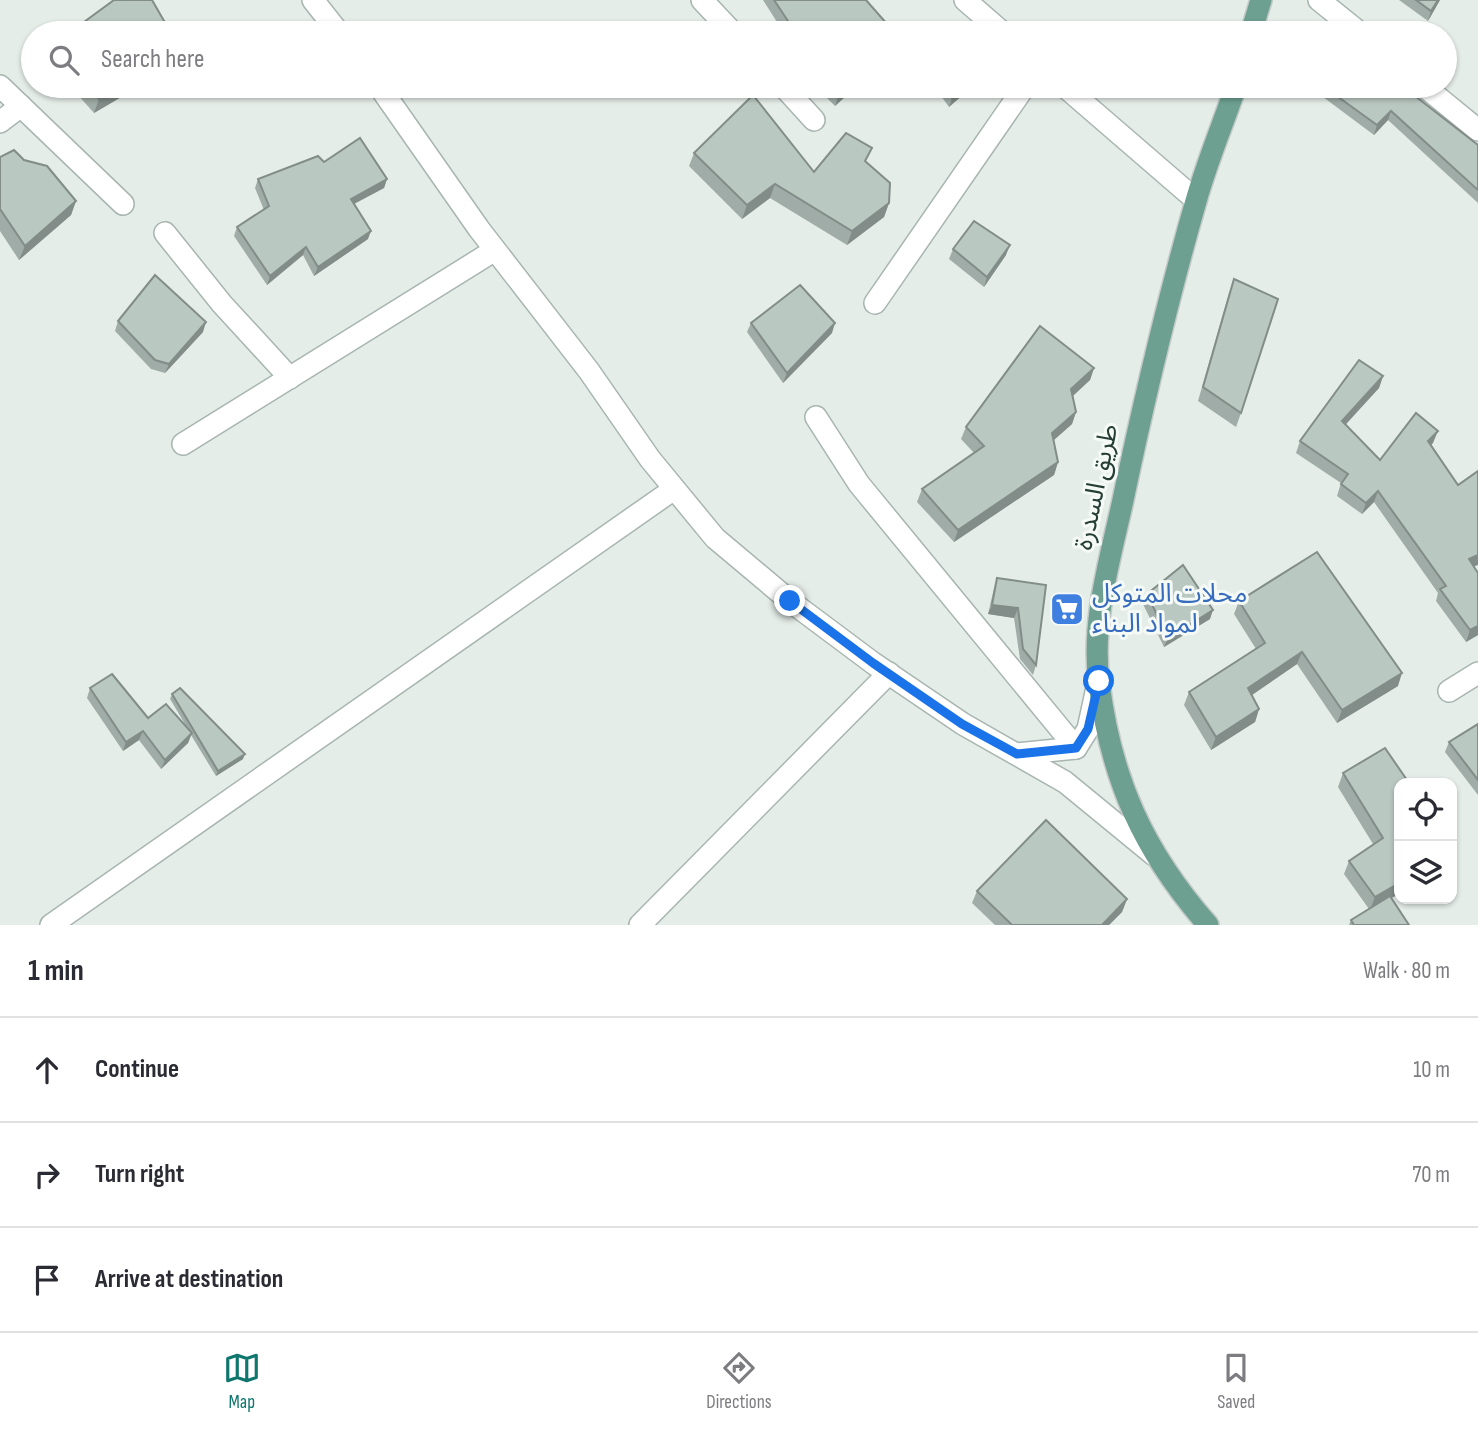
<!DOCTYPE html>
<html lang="en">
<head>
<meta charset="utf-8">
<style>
  :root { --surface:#fff; --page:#f2f2f3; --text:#2b2b33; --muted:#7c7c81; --line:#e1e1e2; --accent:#0f766e }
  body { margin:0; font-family:"Sofia Sans Condensed","Noto Sans Arabic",sans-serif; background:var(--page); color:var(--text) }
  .controls { position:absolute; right:21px; bottom:21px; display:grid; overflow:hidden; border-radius:14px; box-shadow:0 2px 5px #0004 }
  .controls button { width:63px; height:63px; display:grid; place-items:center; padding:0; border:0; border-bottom:2px solid var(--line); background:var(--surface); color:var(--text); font:35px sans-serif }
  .stop { position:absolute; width:21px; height:21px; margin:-16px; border:5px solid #1a73e8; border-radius:50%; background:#fff }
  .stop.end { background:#1a73e8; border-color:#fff; box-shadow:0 2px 7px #0008 }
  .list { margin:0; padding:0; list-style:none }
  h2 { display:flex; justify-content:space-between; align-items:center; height:91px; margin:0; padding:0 28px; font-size:30px }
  h2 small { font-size:23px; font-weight:400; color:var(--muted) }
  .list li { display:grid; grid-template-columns:46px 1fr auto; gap:21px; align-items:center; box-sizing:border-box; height:105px; padding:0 28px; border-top:2px solid var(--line) }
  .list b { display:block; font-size:26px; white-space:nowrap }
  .list em { font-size:23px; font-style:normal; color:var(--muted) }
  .icon { flex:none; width:38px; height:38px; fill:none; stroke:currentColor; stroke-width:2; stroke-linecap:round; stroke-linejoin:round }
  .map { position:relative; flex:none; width:1478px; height:925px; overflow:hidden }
  .search { position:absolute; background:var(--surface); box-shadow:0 2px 5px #0004; left:21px; right:21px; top:21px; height:77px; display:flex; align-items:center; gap:18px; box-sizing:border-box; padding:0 24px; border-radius:38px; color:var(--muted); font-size:26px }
  .sheet { height:406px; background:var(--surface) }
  nav { display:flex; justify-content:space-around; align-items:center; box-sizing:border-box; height:98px; border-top:2px solid var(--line); background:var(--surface); font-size:19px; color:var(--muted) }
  nav a { display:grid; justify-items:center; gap:4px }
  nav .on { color:var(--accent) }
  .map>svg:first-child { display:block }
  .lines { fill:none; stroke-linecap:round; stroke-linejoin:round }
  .minor-casing { stroke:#a8b5b0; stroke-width:24 }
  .major-casing { stroke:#c2c9c7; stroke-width:24 }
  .minor { stroke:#fff; stroke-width:21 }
  .major { stroke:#6da091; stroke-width:21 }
  .wall { fill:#a0aca7 }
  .shaded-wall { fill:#828c88 }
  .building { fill:#bac8c2; stroke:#828c88; stroke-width:2 }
  .route { stroke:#1a73e8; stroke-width:9 }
  .labels { text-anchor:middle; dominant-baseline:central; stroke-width:6; stroke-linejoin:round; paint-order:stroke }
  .street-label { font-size:26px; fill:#253e36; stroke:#f6faf7 }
  .shop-label { font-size:26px; fill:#366cbe; stroke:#f6faf7; text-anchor:start }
</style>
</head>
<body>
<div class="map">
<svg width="1478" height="925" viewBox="0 0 1478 925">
  <rect width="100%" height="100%" fill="#e5ede9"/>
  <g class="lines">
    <g class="minor-casing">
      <g id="minor">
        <polyline points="313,0 339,33"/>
        <polyline points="702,0 733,33"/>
        <polyline points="965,0 1003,33"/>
        <polyline points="1319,0 1360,33"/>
        <polyline points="0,86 123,204"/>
        <polyline points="379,86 479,229 589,371 650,459 715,538 790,601 873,663 963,724 1065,782 1154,855"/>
        <polyline points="783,86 814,120"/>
        <polyline points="1064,86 1196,200"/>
        <polyline points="1424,86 1478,130"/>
        <polyline points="0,122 21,106"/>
        <polyline points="165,233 222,304 290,378"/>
        <polyline points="875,303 1025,86"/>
        <polyline points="816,417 859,484 1076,748"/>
        <polyline points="183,444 495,250"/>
        <polyline points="1449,691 1478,673"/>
        <polyline points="1017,754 1076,748 1088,729 1098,683"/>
        <polyline points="51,925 674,489"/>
        <polyline points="640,925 889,673"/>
      </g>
    </g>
    <g class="major-casing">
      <g id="major">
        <polyline points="1251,33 1261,0"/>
        <path d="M1208,925c-64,-73 -97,-145 -109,-242 -8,-62 11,-123 24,-183 21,-100 45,-201 73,-299 11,-39 27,-77 40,-115"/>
      </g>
    </g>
    <use href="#minor" class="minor"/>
    <use href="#major" class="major"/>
  </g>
  <g class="wall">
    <polygon points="763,0 866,0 895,33 784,33"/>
    <polygon points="1399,0 1440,0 1428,21"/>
    <polygon points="70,86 140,86 94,113"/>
    <polygon points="815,86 857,86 835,106"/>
    <polygon points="934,86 973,86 949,107"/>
    <polygon points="1322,86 1413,86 1412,94 1478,145 1478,203 1388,120 1374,135 1319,94"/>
    <polygon points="694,153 814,172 866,163 889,203 884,217 847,245 770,198 742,219 689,166"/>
    <polygon points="0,157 24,160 76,201 71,215 19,260 0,231"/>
    <polygon points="324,162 387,179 384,188 354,204 368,239 314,276 303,255 267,285 234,236 237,227 264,210 255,188 258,179"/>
    <polygon points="953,249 1006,255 984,287 949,259"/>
    <polygon points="1234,279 1241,413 1236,427 1198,401 1229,293"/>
    <polygon points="118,321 203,332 165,373 151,369 115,331"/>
    <polygon points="751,323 832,333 783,383 747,332"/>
    <polygon points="1094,368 1090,380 1073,396 1076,412 1072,424 1054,440 1058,462 1054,475 954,542 917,502 922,489 974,453 961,439 966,427"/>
    <polygon points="1383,376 1379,388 1345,424 1380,460 1433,443 1431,445 1474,567 1478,635 1466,642 1436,601 1438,593 1374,502 1362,514 1337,496 1341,483 1296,453 1300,441"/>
    <polygon points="997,578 1046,585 1036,665 1033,675 1020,659 1014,618 988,614 994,588"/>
    <polygon points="1147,594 1210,619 1164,647 1143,604"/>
    <polygon points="1239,601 1398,686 1337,723 1297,664 1252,695 1259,709 1255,722 1211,750 1184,705 1189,692 1256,649 1234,614"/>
    <polygon points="90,688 148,718 188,729 170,699 172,694 243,759 216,776 191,735 188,743 161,769 139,740 123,751 87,698"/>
    <polygon points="1478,724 1478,795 1445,752 1449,742"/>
    <polygon points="1385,748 1392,898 1409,925 1349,925 1351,920 1369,909 1344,874 1349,861 1373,844 1338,787 1343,773"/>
    <polygon points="977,891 1127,899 1122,912 1109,925 995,925 972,903"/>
  </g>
  <g class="shaded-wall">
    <polygon points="1438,0 1440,0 1428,21 1431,11"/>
    <polygon points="121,86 140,86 94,113 99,99"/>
    <polygon points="848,86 857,86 835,106 839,94"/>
    <polygon points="966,86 973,86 949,107 952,98"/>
    <polygon points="1391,111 1388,120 1374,135 1377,125"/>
    <polygon points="387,179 384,188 348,207 351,199"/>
    <polygon points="775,184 770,198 742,219 747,205"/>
    <polygon points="76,201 71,215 19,260 25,246"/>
    <polygon points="889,203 884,217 847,245 852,231"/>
    <polygon points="371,231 368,239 314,276 318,267"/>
    <polygon points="1010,245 1006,255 984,287 987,277"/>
    <polygon points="306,247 303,255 267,285 270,276"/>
    <polygon points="206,322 203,332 165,373 169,364"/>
    <polygon points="835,323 832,333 783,383 787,373"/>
    <polygon points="1094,368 1090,380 1066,402 1071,389"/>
    <polygon points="1383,376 1379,388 1338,433 1342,421"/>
    <polygon points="1076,412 1072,424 1047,446 1052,433"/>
    <polygon points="1438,431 1433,443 1424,452 1428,441"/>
    <polygon points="1058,462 1054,475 954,542 958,530"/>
    <polygon points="1378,491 1374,502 1362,514 1366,503"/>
    <polygon points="1478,555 1478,565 1464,570 1469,559"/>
    <polygon points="992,605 1018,608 1014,618 988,614"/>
    <polygon points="1213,610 1210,619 1164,647 1168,638"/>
    <polygon points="1478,626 1478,635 1466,642 1470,630"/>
    <polygon points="1302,652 1297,664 1243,701 1248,688"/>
    <polygon points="1402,673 1398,686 1337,723 1342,710"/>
    <polygon points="1259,709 1255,722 1211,750 1216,737"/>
    <polygon points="143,731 139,740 123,751 126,742"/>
    <polygon points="192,733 188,743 161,769 165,760"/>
    <polygon points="245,754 243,759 216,776 218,771"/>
    <polygon points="1399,883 1399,894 1370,910 1375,897"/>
    <polygon points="1127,899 1122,912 1109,925 1102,925"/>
  </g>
  <g class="building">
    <polygon points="114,0 152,0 171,33 69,33"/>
    <polygon points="774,0 866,0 895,33 796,33"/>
    <polygon points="1416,0 1438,0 1431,11"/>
    <polygon points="87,86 121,86 99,99"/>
    <polygon points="830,86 848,86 839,94"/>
    <polygon points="944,86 966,86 952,98"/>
    <polygon points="1323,86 1413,86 1414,87 1410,92 1478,145 1478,190 1391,111 1377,125"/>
    <polygon points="753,95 814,172 846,133 872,148 865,161 890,183 889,203 852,231 775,184 747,205 694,153"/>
    <polygon points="360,138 387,179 351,199 371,231 318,267 306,247 270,276 237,227 269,206 258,179 318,156 324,162"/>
    <polygon points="14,150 24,160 47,166 76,201 25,246 0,209 0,157"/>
    <polygon points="974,221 1010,245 987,277 953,249"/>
    <polygon points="155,275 206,322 169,364 155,360 118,321"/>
    <polygon points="1234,279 1278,299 1241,413 1203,387"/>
    <polygon points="800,285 835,323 787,373 751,323"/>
    <polygon points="1040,326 1094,368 1071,389 1076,412 1052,433 1058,462 958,530 922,489 984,446 966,427"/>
    <polygon points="1359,360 1383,376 1342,421 1380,460 1416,413 1438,431 1428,441 1458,485 1478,471 1478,555 1469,559 1478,573 1478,626 1470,630 1440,589 1446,586 1378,491 1366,503 1341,484 1348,474 1300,441"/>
    <polygon points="1317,552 1402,673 1342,710 1302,652 1248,688 1259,709 1216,737 1189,692 1265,643 1239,601"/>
    <polygon points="1183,565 1213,610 1168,638 1147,594"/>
    <polygon points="997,578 1046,585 1036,665 1023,649 1018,608 992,605"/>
    <polygon points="112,674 148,718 166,704 192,733 165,760 143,731 126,742 90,688"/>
    <polygon points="180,688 245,754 218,771 172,694"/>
    <polygon points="1478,724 1478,780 1449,742"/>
    <polygon points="1385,748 1409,783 1399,783 1399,883 1375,897 1349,861 1383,838 1343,773"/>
    <polygon points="1046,820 1127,899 1102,925 1012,925 977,891"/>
    <polygon points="1390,896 1409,925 1354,925 1351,920"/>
  </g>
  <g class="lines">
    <polyline class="route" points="790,601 873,663 962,724 1017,754 1076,748 1088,729 1099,681"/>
  </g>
  <defs>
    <g id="supermarket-square" transform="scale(1.75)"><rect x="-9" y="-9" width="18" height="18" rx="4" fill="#3f7fe0" stroke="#f6faf7"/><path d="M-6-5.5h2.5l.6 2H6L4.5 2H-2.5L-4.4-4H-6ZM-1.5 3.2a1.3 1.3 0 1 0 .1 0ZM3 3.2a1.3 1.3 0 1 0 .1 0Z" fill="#fff"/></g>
  </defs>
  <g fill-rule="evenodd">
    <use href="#supermarket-square" x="1067" y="609"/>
  </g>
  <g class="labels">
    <g class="street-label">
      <text transform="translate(1097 487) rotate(-78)">طريق السدرة</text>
    </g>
    <g class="shop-label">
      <text x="1092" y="594">محلات المتوكل<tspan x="1092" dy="30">لمواد البناء</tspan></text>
    </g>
  </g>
</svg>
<div class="controls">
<button><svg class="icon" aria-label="locate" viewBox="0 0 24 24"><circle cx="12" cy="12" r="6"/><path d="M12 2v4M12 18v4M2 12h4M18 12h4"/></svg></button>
<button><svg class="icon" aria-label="layers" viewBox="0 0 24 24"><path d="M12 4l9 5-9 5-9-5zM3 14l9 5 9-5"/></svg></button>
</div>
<div class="stop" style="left:1099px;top:681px"></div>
<div class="stop end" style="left:790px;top:601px"></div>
<div class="search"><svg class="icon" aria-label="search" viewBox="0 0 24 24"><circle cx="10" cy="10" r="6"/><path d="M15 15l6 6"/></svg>Search here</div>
</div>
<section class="sheet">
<h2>1 min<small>Walk · 80 m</small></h2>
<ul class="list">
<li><svg class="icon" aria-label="ahead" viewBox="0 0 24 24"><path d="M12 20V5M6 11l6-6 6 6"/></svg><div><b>Continue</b></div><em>10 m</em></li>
<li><svg class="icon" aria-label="right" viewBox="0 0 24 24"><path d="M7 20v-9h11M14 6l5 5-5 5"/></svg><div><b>Turn right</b></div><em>70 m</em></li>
<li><svg class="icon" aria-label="arrive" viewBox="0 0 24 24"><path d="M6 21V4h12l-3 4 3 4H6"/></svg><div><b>Arrive at destination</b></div></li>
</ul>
</section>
<nav>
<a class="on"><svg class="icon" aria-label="map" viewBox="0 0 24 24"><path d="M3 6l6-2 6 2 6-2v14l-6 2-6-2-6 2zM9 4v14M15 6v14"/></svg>Map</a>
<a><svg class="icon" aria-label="directions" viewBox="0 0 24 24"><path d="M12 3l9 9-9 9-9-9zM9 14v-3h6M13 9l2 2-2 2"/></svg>Directions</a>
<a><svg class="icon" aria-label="saved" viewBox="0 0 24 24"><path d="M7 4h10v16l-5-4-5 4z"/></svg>Saved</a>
</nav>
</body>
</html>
